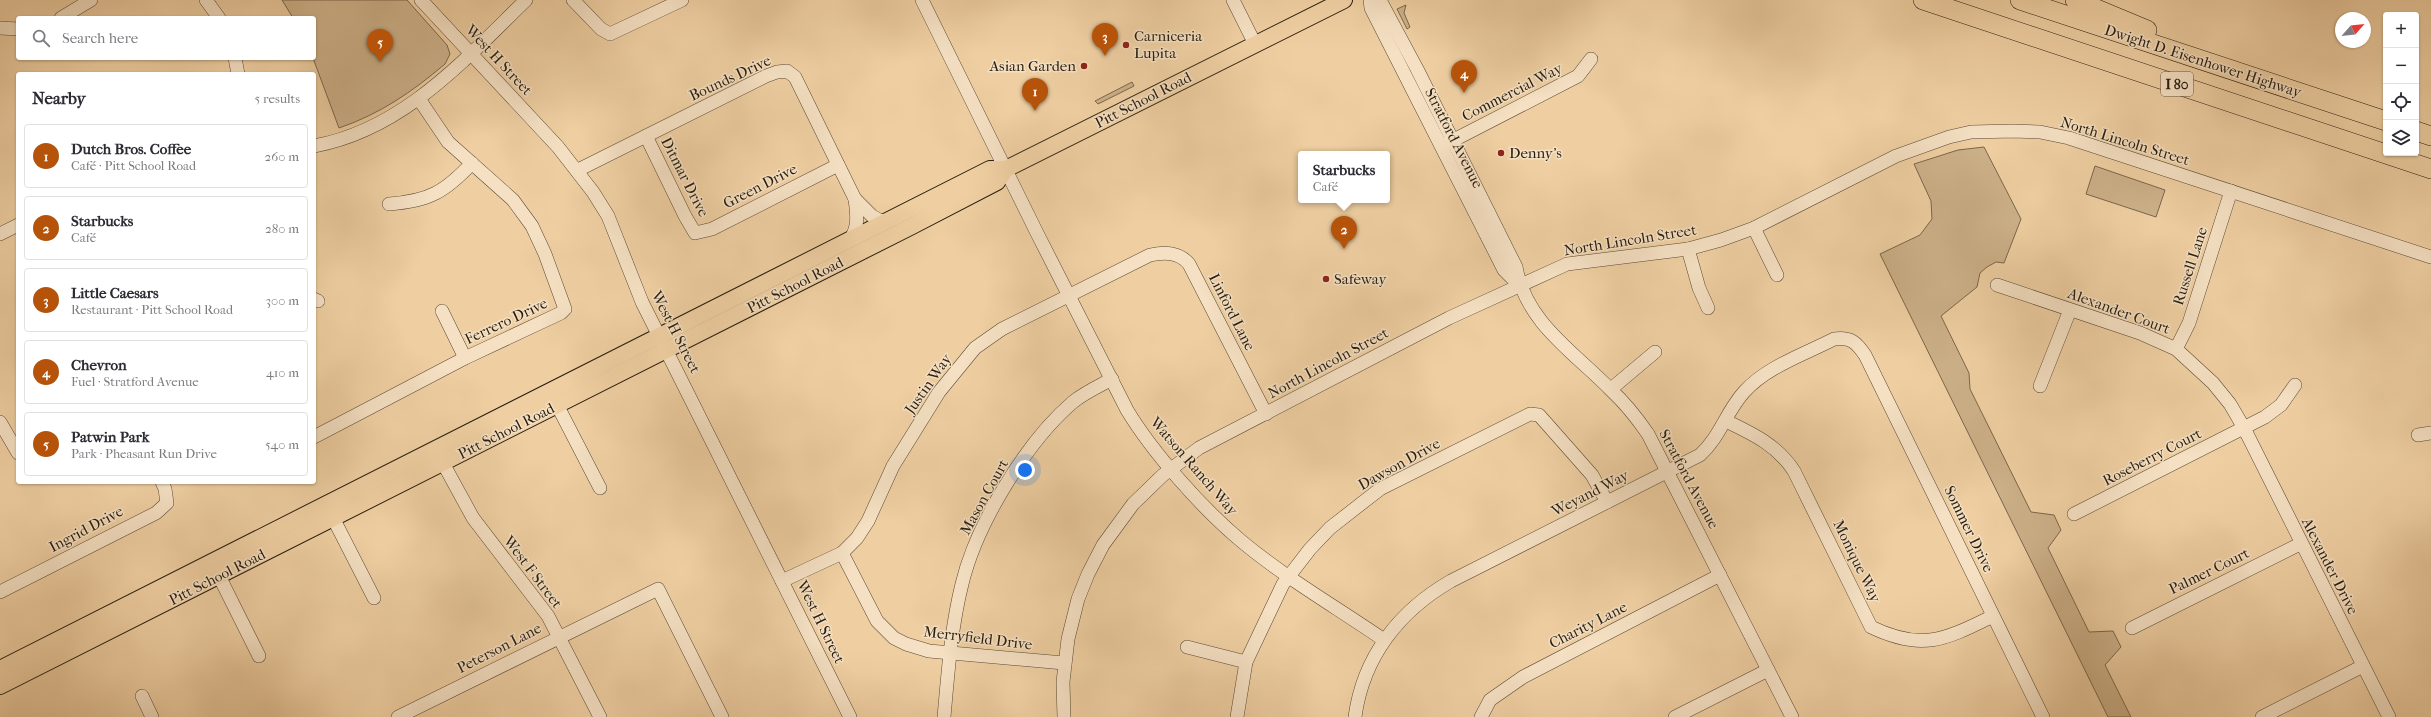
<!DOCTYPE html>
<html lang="en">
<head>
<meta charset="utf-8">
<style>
  :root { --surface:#fff; --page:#f2f2f3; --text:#2b2b33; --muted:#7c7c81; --line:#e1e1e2; --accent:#b45309 }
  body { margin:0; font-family:"IM FELL French Canon",serif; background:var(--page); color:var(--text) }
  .controls { position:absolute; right:12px; top:12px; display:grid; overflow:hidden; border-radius:4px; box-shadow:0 1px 3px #0004 }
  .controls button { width:36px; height:36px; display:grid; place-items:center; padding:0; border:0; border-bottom:1px solid var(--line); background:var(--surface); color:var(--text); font:20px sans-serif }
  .compass { position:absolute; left:2335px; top:12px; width:36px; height:36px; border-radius:50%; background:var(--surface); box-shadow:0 1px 3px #0004; rotate:63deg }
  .you { position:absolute; left:1025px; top:470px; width:14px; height:14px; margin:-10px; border:3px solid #fff; border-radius:50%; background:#1a73e8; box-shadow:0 0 0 6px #1a73e833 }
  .badge { display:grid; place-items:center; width:26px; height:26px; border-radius:50%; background:var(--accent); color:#fff; font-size:13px; font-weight:700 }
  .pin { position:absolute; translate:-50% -33px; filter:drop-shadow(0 1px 2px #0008) }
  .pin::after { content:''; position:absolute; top:21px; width:14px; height:12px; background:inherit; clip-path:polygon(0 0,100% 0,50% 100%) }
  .popup { position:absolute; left:1298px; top:151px; width:92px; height:52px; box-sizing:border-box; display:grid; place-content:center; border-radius:4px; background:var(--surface); filter:drop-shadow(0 1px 3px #0005); font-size:13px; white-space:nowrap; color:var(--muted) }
  .popup b { font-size:15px; color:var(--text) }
  .popup::after { content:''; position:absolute; left:50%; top:100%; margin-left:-8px; border:8px solid transparent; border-top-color:var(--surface) }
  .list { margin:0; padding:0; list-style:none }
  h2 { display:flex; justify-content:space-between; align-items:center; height:52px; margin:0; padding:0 16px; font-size:17px }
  h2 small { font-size:13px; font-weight:400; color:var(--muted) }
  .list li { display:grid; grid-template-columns:26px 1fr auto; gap:12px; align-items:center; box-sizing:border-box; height:64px; margin:0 8px 8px; padding:0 8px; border:1px solid var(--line); border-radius:4px }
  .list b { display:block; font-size:15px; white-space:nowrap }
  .list p { margin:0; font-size:13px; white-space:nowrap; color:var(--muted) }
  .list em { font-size:13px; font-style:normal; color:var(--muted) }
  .icon { flex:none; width:22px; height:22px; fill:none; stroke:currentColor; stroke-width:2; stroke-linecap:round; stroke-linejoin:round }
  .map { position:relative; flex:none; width:2431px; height:717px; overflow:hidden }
  .search { position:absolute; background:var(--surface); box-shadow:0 1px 3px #0004; left:16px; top:16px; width:300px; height:44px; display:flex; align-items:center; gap:10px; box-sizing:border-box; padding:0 14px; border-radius:4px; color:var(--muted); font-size:15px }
  .panel { position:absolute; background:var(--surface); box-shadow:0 1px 3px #0004; left:16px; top:72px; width:300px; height:412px; border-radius:4px }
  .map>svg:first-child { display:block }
  .green { fill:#cdb189; stroke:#7a664c }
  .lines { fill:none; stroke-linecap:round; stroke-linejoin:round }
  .minor-casing { stroke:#584933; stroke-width:14 }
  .major-casing { stroke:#261c0e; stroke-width:18 }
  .highway-casing { stroke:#261c0e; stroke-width:20 }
  .minor { stroke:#f5e0c3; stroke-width:13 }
  .major { stroke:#efcfa2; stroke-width:16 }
  .highway { stroke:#efcfa2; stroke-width:19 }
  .poi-dot { fill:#8f2418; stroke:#f5e0c3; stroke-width:1.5 }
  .labels { text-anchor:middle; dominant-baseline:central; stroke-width:3; stroke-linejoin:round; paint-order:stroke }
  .shield { fill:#f5e0c3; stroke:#645744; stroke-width:1 }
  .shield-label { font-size:14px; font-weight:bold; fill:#261c0e }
  .poi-label { font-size:15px; fill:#261c0e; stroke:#f5e0c3; text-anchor:start }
  .street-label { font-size:15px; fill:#261c0e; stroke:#f5e0c3 }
</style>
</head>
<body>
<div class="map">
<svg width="2431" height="717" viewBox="0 0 2431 717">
  <rect width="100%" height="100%" fill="#efcfa2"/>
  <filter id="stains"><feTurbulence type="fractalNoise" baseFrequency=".005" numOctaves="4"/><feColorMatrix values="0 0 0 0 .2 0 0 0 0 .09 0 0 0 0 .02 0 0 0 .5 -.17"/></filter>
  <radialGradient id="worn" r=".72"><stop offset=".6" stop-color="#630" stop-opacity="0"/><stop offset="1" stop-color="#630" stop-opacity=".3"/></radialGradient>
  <g class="green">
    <path d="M282,0h125l40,45 3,9 -5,10c-33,28 -65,50 -106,64l-26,-70 1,-40h-21z"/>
    <polygon points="1406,5 1404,13 1410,27 1407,29 1397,9"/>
    <polygon points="1132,82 1134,86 1098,104 1095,101"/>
    <polygon points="1984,147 2021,219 2004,263 1996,262 1987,267 1980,273 1977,287 1941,316 1969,373 1970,389 2031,512 2054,515 2061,530 2048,548 2089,632 2113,631 2121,647 2105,665 2131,717 2108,717 1880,254 1920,235 1932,219 1931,201 1914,164 1958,150"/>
    <polygon points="2095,166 2165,190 2156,217 2086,194"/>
  </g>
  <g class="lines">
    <g class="minor-casing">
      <g id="minor">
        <polyline points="206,0 219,18"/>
        <polyline points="421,0 558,147 593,192 608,216 642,302 850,717"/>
        <polyline points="573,0 601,29 610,34 682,0"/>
        <path d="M922,0l115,233 90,177c26,43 74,97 113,130 44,37 96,67 144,100"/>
        <polyline points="1233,0 1255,44"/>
        <polyline points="1370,0 1371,8 1504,270 1519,285"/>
        <path d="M1380,0l37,69 99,198c10,56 58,85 95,123 14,13 26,28 37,44l144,283"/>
        <polyline points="61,18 91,0"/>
        <polyline points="0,28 18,29"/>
        <polyline points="235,58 238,74"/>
        <polyline points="646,136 685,216 695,233 712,229 838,165"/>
        <polyline points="1446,144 1578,76 1591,59"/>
        <path d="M314,146c89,-16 150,-86 212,-146"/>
        <polyline points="578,170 766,76 777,72 787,71 795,77 855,199 872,216 879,220 888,221"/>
        <path d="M389,204c40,-3 56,-12 83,-41"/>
        <polyline points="1754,228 1777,275"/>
        <polyline points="0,234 18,225"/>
        <path d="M850,240c9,-14 7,-25 5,-41"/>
        <polyline points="1688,249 1699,288 1708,308"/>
        <polyline points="1997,285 2140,333 2176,349 2213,383 2230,404 2244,428 2389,717"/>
        <polyline points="314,299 318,301"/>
        <polyline points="442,311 465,358"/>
        <polyline points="2176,349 2189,323 2231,191"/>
        <polyline points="2040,386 2070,310"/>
        <polyline points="1611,389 1655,352"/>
        <polyline points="553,397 600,488"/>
        <path d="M1726,421c27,13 51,24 68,50l77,156c52,25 75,12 122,-11"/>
        <polyline points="0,422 18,453"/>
        <polyline points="2418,435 2431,433"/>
        <polyline points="314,437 465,358 561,313 565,309 545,254 532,226 513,200 448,142 419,99"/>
        <polyline points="438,454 473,518 548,616 600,717"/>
        <polyline points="329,510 374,598"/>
        <polyline points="2074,514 2265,417 2281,405 2295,385"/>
        <polyline points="842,553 877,621 894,638 906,644 929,651 1064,663"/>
        <polyline points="215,568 259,656"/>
        <path d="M782,581l60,-28 15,-15 11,-17 25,-55 46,-74 36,-44 27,-19 148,-74c15,-3 29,-3 39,9l77,150"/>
        <polyline points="0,592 156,513 167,503 165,489 162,482"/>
        <polyline points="2132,628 2300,544"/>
        <polyline points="1187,647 1246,662"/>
        <polyline points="142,696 152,717"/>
        <polyline points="398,717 658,589 722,717"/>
        <path d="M944,717c4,-44 7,-89 18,-133 14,-59 64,-142 111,-182 11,-9 26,-16 39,-23"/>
        <polyline points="1064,717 1063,682 1068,639 1078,599 1088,574 1103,545 1133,504 1163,475 1199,448 1449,318 1567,264 1688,249 1721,240 1754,228 1896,156 1949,137 1971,132 2013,131 2040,132 2069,138 2431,257"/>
        <polyline points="1237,717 1246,662 1283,584 1310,549 1330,528 1380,489 1530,414 1539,415 1592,475 1607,502"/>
        <path d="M1355,717c8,-60 44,-106 96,-136l249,-126c20,-18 26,-43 44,-63 22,-25 61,-38 90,-53 17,-2 22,3 31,16l178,362"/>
        <polyline points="1481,717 1490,700 1523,677 1720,575"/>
        <polyline points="1675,717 1768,670"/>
        <polyline points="2262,717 2363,666"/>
      </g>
    </g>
    <g class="major-casing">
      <g id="major">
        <polyline points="0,669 990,169 1006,169 1344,0"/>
        <polyline points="0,686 912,226 997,182 1006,169"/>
      </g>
    </g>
    <g class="highway-casing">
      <g id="highway">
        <polyline points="1923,0 2431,169"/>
        <polyline points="2020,0 2386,121"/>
        <polyline points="2075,0 2147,30"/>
        <polyline points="2416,131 2431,136"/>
      </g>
    </g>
    <use href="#minor" class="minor"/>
    <use href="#major" class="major"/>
    <use href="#highway" class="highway"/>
  </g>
  <g class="poi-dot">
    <circle cx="1126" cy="45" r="4"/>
    <circle cx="1084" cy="66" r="4"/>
    <circle cx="1501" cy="153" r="4"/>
    <circle cx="1326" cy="279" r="4"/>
  </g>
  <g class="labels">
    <rect class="shield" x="2161" y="72" width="32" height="24" rx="3"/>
    <g class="shield-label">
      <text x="2177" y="84">I 80</text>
    </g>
    <g class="poi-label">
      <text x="1134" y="36">Carniceria<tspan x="1134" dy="17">Lupita</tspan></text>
      <text x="1076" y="66" text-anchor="end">Asian Garden</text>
      <text x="1509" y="153">Denny's</text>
      <text x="1334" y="279">Safeway</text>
    </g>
    <g class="street-label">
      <text transform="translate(499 60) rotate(47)">West H Street</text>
      <text transform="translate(2203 61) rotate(18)">Dwight D. Eisenhower Highway</text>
      <text transform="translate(730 78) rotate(-25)">Bounds Drive</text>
      <text transform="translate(1512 92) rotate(-27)">Commercial Way</text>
      <text transform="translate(1143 100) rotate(-27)">Pitt School Road</text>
      <text transform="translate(1454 138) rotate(63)">Stratford Avenue</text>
      <text transform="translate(2125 141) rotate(17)">North Lincoln Street</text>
      <text transform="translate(685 177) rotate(63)">Ditmar Drive</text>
      <text transform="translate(760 186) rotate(-27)">Green Drive</text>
      <text transform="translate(1630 240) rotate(-9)">North Lincoln Street</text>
      <text transform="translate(2190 266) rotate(-72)">Russell Lane</text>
      <text transform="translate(795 285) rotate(-27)">Pitt School Road</text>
      <text transform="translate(2119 311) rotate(20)">Alexander Court</text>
      <text transform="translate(1232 312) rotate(63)">Linford Lane</text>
      <text transform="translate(506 321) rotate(-25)">Ferrero Drive</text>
      <text transform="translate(676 332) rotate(63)">West H Street</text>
      <text transform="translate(1328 363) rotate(-28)">North Lincoln Street</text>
      <text transform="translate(928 384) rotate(-55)">Justin Way</text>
      <text transform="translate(506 431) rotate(-27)">Pitt School Road</text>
      <text transform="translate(2152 457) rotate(-27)">Roseberry Court</text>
      <text transform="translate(1399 464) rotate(-29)">Dawson Drive</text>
      <text transform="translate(1194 466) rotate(49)">Watson Ranch Way</text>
      <text transform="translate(1689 479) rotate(62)">Stratford Avenue</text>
      <text transform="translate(1590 493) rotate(-27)">Weyand Way</text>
      <text transform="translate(984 497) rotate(-61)">Mason Court</text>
      <text transform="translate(86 529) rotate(-28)">Ingrid Drive</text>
      <text transform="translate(1969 529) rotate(64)">Sommer Drive</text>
      <text transform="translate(1857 561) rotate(64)">Monique Way</text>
      <text transform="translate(2330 566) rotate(63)">Alexander Drive</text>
      <text transform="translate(2209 571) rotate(-26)">Palmer Court</text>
      <text transform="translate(533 572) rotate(53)">West F Street</text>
      <text transform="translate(217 577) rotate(-27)">Pitt School Road</text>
      <text transform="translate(821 622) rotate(64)">West H Street</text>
      <text transform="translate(1588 625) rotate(-27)">Charity Lane</text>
      <text transform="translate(978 638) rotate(7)">Merryfield Drive</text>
      <text transform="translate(499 648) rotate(-27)">Peterson Lane</text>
    </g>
  </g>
  <rect width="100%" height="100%" filter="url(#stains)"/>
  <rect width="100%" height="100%" fill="url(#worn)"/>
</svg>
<div class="controls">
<button>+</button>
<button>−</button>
<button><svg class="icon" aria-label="locate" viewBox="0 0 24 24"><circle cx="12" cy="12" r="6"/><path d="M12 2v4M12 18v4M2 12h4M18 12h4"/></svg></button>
<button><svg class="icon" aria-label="layers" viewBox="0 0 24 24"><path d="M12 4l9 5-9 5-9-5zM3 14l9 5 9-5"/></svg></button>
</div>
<svg class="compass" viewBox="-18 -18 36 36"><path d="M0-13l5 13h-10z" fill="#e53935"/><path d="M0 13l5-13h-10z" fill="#7c7c81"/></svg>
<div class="you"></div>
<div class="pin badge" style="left:1035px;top:111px">1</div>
<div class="pin badge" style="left:1344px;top:249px">2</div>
<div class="popup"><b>Starbucks</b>Café</div>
<div class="pin badge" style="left:1105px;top:56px">3</div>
<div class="pin badge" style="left:1464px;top:93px">4</div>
<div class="pin badge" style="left:380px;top:62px">5</div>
<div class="search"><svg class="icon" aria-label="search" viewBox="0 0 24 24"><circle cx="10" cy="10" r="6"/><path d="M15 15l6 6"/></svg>Search here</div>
<section class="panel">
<h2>Nearby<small>5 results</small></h2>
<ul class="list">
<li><span class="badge">1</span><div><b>Dutch Bros. Coffee</b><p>Café · Pitt School Road</p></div><em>260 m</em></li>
<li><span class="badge">2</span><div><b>Starbucks</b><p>Café</p></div><em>280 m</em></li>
<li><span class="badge">3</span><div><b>Little Caesars</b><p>Restaurant · Pitt School Road</p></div><em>300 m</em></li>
<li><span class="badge">4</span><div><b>Chevron</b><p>Fuel · Stratford Avenue</p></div><em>410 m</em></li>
<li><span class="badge">5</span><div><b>Patwin Park</b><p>Park · Pheasant Run Drive</p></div><em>540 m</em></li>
</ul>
</section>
</div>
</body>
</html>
